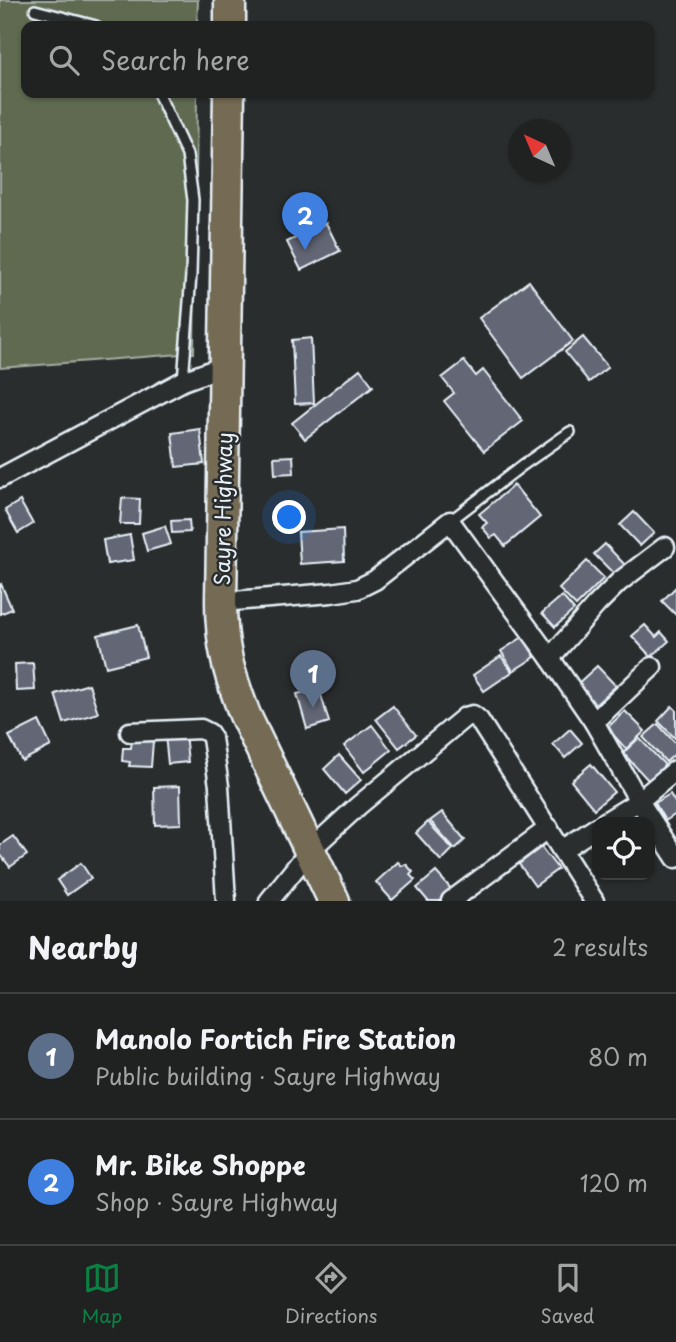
<!DOCTYPE html>
<html lang="en">
<head>
<meta charset="utf-8">
<style>
  :root { --surface:#202222; --page:#2d2f2f; --text:#f1f3f6; --muted:#a2a4a5; --line:#3d3f40; --accent:#0b8043 }
  body { margin:0; font-family:"Playpen Sans",sans-serif; background:var(--page); color:var(--text) }
  .controls { position:absolute; right:21px; bottom:21px; display:grid; overflow:hidden; border-radius:14px; box-shadow:0 2px 5px #0004 }
  .controls button { width:63px; height:63px; display:grid; place-items:center; padding:0; border:0; border-bottom:2px solid var(--line); background:var(--surface); color:var(--text); font:35px sans-serif }
  .compass { position:absolute; left:508px; top:119px; width:63px; height:63px; border-radius:50%; background:var(--surface); box-shadow:0 2px 5px #0004; rotate:316deg }
  .you { position:absolute; left:290px; top:518px; width:24px; height:24px; margin:-18px; border:5px solid #fff; border-radius:50%; background:#1a73e8; box-shadow:0 0 0 10px #1a73e833 }
  .badge { display:grid; place-items:center; width:46px; height:46px; border-radius:50%; background:var(--accent); color:#fff; font-size:23px; font-weight:700 }
  .pin { position:absolute; translate:-50% -58px; filter:drop-shadow(0 2px 4px #0008) }
  .pin::after { content:''; position:absolute; top:37px; width:24px; height:21px; background:inherit; clip-path:polygon(0 0,100% 0,50% 100%) }
  .list { margin:0; padding:0; list-style:none }
  h2 { display:flex; justify-content:space-between; align-items:center; height:91px; margin:0; padding:0 28px; font-size:30px }
  h2 small { font-size:23px; font-weight:400; color:var(--muted) }
  .list li { display:grid; grid-template-columns:46px 1fr auto; gap:21px; align-items:center; box-sizing:border-box; height:126px; padding:0 28px; border-top:2px solid var(--line) }
  .list b { display:block; font-size:26px; white-space:nowrap }
  .list p { margin:0; font-size:23px; white-space:nowrap; color:var(--muted) }
  .list em { font-size:23px; font-style:normal; color:var(--muted) }
  .icon { flex:none; width:38px; height:38px; fill:none; stroke:currentColor; stroke-width:2; stroke-linecap:round; stroke-linejoin:round }
  .map { position:relative; flex:none; width:676px; height:901px; overflow:hidden }
  .search { position:absolute; background:var(--surface); box-shadow:0 2px 5px #0004; left:21px; right:21px; top:21px; height:77px; display:flex; align-items:center; gap:18px; box-sizing:border-box; padding:0 24px; border-radius:14px; color:var(--muted); font-size:26px }
  .sheet { height:343px; background:var(--surface) }
  nav { display:flex; justify-content:space-around; align-items:center; box-sizing:border-box; height:98px; border-top:2px solid var(--line); background:var(--surface); font-size:19px; color:var(--muted) }
  nav a { display:grid; justify-items:center; gap:4px }
  nav .on { color:var(--accent) }
  .map>svg:first-child { display:block }
  .green { fill:#606a51; stroke:#a4aea4; stroke-width:2 }
  .building { fill:#646675; stroke:#e8f1f8; stroke-width:2 }
  .lines { fill:none; stroke-linecap:round; stroke-linejoin:round }
  .service-casing { stroke:#e8f1f8; stroke-width:14 }
  .minor-casing { stroke:#e8f1f8; stroke-width:23 }
  .trunk-casing { stroke:#e8f1f8; stroke-width:35 }
  .service { stroke:#2a2d2e; stroke-width:9 }
  .minor { stroke:#2a2d2e; stroke-width:18 }
  .trunk { stroke:#746b52; stroke-width:30 }
  .labels { text-anchor:middle; dominant-baseline:central; stroke-width:5; stroke-linejoin:round; paint-order:stroke }
  .street-label { font-size:21px; fill:#e8f1f8; stroke:#2a2d2e }
</style>
</head>
<body>
<div class="map">
<svg width="676" height="901" viewBox="0 0 676 901">
  <rect width="100%" height="100%" fill="#2a2d2e"/>
  <filter id="ink" filterUnits="userSpaceOnUse"><feTurbulence type="fractalNoise" baseFrequency=".0143" numOctaves="2"/><feDisplacementMap in="SourceGraphic" scale="14" xChannelSelector="R" yChannelSelector="G"/><feConvolveMatrix kernelMatrix="1 2 1 2 8 2 1 2 1" color-interpolation-filters="sRGB"/></filter>
  <g filter="url(#ink)">
    <polygon class="green" points="0,0 198,0 197,26 26,26 26,93 197,93 194,353 0,368"/>
    <g class="building">
      <polygon points="326,223 340,251 301,270 287,242"/>
      <polygon points="529,281 573,341 523,378 479,318"/>
      <polygon points="583,337 608,367 589,382 565,352"/>
      <polygon points="311,338 314,403 295,404 292,340"/>
      <polygon points="464,361 476,376 483,370 523,421 484,451 444,401 454,393 442,378"/>
      <polygon points="360,369 373,386 305,439 292,423"/>
      <polygon points="200,429 204,464 176,467 172,433"/>
      <polygon points="293,456 294,473 275,474 274,457"/>
      <polygon points="514,485 540,517 505,546 496,535 491,538 482,527 487,523 479,514"/>
      <polygon points="122,498 140,499 139,524 120,524"/>
      <polygon points="20,501 33,524 18,533 5,510"/>
      <polygon points="634,512 654,533 640,546 620,525"/>
      <polygon points="189,520 190,532 172,533 171,521"/>
      <polygon points="165,526 171,544 147,551 142,533"/>
      <polygon points="343,529 344,561 300,564 298,532"/>
      <polygon points="130,535 134,560 107,564 103,540"/>
      <polygon points="605,544 626,566 616,576 594,554"/>
      <polygon points="587,561 604,578 576,606 559,589"/>
      <polygon points="1,584 12,609 0,614 0,585"/>
      <polygon points="676,587 676,615 662,601"/>
      <polygon points="562,596 574,610 555,627 542,613"/>
      <polygon points="138,625 146,657 106,667 98,635"/>
      <polygon points="645,625 656,637 661,632 669,641 651,657 632,636"/>
      <polygon points="523,637 535,657 513,671 501,651"/>
      <polygon points="501,656 512,672 484,691 473,675"/>
      <polygon points="33,663 35,690 16,691 15,664"/>
      <polygon points="597,666 616,686 594,706 575,686"/>
      <polygon points="89,684 98,713 64,723 55,694"/>
      <polygon points="319,688 329,722 307,729 297,694"/>
      <polygon points="393,706 416,735 399,748 376,719"/>
      <polygon points="672,706 676,710 676,739 658,721"/>
      <polygon points="625,711 645,731 626,749 607,728"/>
      <polygon points="39,721 51,746 22,761 9,736"/>
      <polygon points="658,724 676,744 676,753 666,762 643,737"/>
      <polygon points="372,725 391,750 364,772 344,746"/>
      <polygon points="570,729 582,743 565,758 553,744"/>
      <polygon points="185,733 188,762 168,764 165,735"/>
      <polygon points="639,738 665,765 649,781 623,753"/>
      <polygon points="132,739 153,741 151,767 129,766 130,762 122,761 123,748 131,748"/>
      <polygon points="339,755 361,780 345,794 324,769"/>
      <polygon points="591,764 614,792 594,809 571,781"/>
      <polygon points="180,786 181,824 155,825 154,787"/>
      <polygon points="670,794 676,804 676,814 665,821 655,803"/>
      <polygon points="442,812 465,840 455,849 430,821"/>
      <polygon points="428,822 453,849 441,861 416,833"/>
      <polygon points="13,836 27,855 10,867 0,854 0,845"/>
      <polygon points="541,847 558,869 535,886 519,864"/>
      <polygon points="398,862 402,866 406,864 413,872 410,875 415,880 392,900 376,882"/>
      <polygon points="81,863 91,878 67,895 57,880"/>
      <polygon points="436,872 453,891 441,901 428,901 417,888"/>
    </g>
    <g class="lines">
      <g class="service-casing">
        <g id="service">
          <polyline points="35,10 96,26"/>
          <polyline points="158,93 187,155 193,200 191,275 183,381"/>
          <polyline points="450,521 523,465 570,432"/>
        </g>
      </g>
      <g class="minor-casing">
        <g id="minor">
          <polyline points="0,478 183,381 224,366"/>
          <polyline points="221,602 331,593 357,589 375,580 450,521 550,658 596,605 619,582 665,547"/>
          <polyline points="550,658 594,722 639,801 676,858"/>
          <polyline points="594,722 652,667"/>
          <polyline points="130,732 201,729 209,733 212,738 219,786 226,901"/>
          <polyline points="605,822 639,801 676,770"/>
          <polyline points="562,850 597,827"/>
          <polyline points="269,901 310,850 358,806 465,717 473,715 479,720 594,901"/>
          <polyline points="451,901 549,828"/>
        </g>
      </g>
      <g class="trunk-casing">
        <g id="trunk">
          <polyline points="230,26 230,0"/>
          <path d="M229,93l-8,509c0,45 8,72 24,113l89,186"/>
        </g>
      </g>
      <use href="#service" class="service"/>
      <use href="#minor" class="minor"/>
      <use href="#trunk" class="trunk"/>
    </g>
  </g>
  <g class="labels">
    <g class="street-label">
      <text transform="translate(222 509) rotate(-89)">Sayre Highway</text>
    </g>
  </g>
</svg>
<div class="controls">
<button><svg class="icon" aria-label="locate" viewBox="0 0 24 24"><circle cx="12" cy="12" r="6"/><path d="M12 2v4M12 18v4M2 12h4M18 12h4"/></svg></button>
</div>
<svg class="compass" viewBox="-18 -18 36 36"><path d="M0-13l5 13h-10z" fill="#e53935"/><path d="M0 13l5-13h-10z" fill="#a2a4a5"/></svg>
<div class="you"></div>
<div class="pin badge" style="left:313px;top:708px;background:#5c6f8a">1</div>
<div class="pin badge" style="left:305px;top:250px;background:#3f7fe0">2</div>
<div class="search"><svg class="icon" aria-label="search" viewBox="0 0 24 24"><circle cx="10" cy="10" r="6"/><path d="M15 15l6 6"/></svg>Search here</div>
</div>
<section class="sheet">
<h2>Nearby<small>2 results</small></h2>
<ul class="list">
<li><span class="badge" style="background:#5c6f8a">1</span><div><b>Manolo Fortich Fire Station</b><p>Public building · Sayre Highway</p></div><em>80 m</em></li>
<li><span class="badge" style="background:#3f7fe0">2</span><div><b>Mr. Bike Shoppe</b><p>Shop · Sayre Highway</p></div><em>120 m</em></li>
</ul>
</section>
<nav>
<a class="on"><svg class="icon" aria-label="map" viewBox="0 0 24 24"><path d="M3 6l6-2 6 2 6-2v14l-6 2-6-2-6 2zM9 4v14M15 6v14"/></svg>Map</a>
<a><svg class="icon" aria-label="directions" viewBox="0 0 24 24"><path d="M12 3l9 9-9 9-9-9zM9 14v-3h6M13 9l2 2-2 2"/></svg>Directions</a>
<a><svg class="icon" aria-label="saved" viewBox="0 0 24 24"><path d="M7 4h10v16l-5-4-5 4z"/></svg>Saved</a>
</nav>
</body>
</html>
